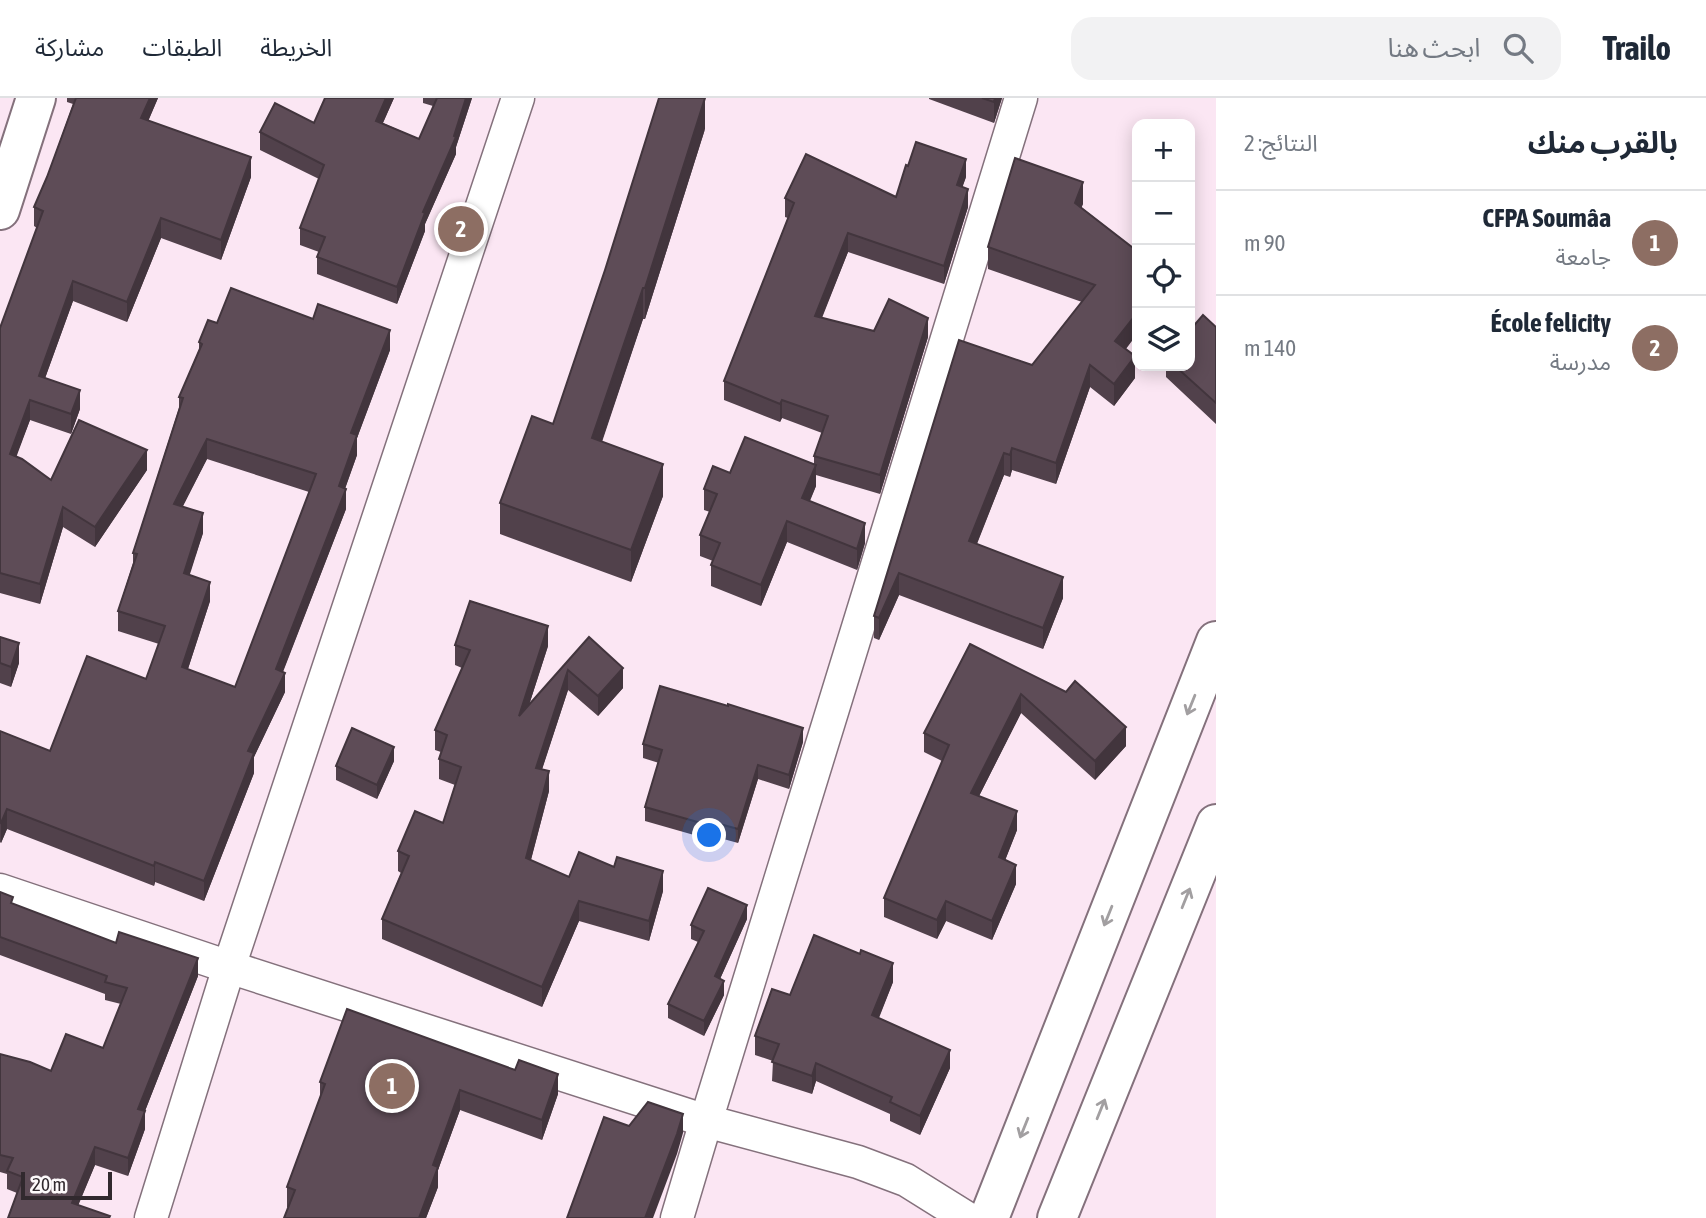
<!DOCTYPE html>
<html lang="ar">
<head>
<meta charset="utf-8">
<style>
  :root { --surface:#fff; --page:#f2f2f3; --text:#1f2937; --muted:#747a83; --line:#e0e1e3; --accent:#5c8c20 }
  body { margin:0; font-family:"Asap Condensed","Noto Sans Arabic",sans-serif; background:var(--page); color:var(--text); direction:rtl }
  .controls { position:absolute; right:21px; top:21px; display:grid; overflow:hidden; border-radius:14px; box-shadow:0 4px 18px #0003 }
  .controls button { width:63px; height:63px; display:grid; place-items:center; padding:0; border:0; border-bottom:2px solid var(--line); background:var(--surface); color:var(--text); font:35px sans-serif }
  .scale { position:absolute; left:21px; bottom:18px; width:91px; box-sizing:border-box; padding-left:7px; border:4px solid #31292e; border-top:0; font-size:19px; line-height:24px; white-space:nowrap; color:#31292e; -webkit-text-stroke:5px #fdf9fb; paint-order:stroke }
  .you { position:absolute; left:710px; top:738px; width:24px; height:24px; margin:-18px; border:5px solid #fff; border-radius:50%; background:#1a73e8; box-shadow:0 0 0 10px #1a73e833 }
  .badge { display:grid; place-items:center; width:46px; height:46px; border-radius:50%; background:var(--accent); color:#fff; font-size:23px; font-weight:700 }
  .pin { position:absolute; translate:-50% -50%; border:4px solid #fff; box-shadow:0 2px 7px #0006 }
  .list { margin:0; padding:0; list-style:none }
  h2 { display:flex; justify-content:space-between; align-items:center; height:91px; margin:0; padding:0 28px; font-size:30px }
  h2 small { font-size:23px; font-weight:400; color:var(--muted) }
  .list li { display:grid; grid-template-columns:46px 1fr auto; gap:21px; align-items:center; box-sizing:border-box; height:105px; padding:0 28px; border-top:2px solid var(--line) }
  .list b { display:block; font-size:26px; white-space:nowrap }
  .list p { margin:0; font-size:23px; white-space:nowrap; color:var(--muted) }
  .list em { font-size:23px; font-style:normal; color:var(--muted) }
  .icon { flex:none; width:38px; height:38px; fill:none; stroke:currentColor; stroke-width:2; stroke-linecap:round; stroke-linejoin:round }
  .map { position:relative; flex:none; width:1216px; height:1120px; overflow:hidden; direction:ltr }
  header { display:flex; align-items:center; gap:42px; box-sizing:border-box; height:98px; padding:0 35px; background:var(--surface); border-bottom:2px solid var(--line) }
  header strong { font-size:33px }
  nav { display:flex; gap:38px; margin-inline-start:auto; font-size:24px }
  .search { width:490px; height:63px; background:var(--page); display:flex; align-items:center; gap:18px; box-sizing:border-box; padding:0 24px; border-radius:21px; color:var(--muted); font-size:26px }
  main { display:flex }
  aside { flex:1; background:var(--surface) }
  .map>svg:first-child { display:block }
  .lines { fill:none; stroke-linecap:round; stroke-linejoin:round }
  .minor-casing { stroke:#84717c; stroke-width:35 }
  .primary-casing { stroke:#84717c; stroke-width:42 }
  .trunk-casing { stroke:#84717c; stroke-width:42 }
  .minor { stroke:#fff; stroke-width:32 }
  .primary { stroke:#fff; stroke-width:38 }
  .trunk { stroke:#fff; stroke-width:38 }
  .wall { fill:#51414b; fill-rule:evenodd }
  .shaded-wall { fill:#42353d }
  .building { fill:#5e4c57; stroke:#42353d; stroke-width:2; fill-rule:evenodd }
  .oneway { stroke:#a29fa1 }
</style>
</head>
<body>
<header>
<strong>Trailo</strong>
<div class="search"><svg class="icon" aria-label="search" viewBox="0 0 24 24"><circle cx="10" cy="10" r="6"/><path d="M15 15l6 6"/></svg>ابحث هنا</div>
<nav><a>الخريطة</a><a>الطبقات</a><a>مشاركة</a></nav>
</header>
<main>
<aside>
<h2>بالقرب منك<small>النتائج: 2</small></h2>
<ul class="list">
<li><span class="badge" style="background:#8d6e63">1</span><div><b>CFPA Soumâa</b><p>جامعة</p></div><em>90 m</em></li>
<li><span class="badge" style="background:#8d6e63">2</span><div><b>École felicity</b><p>مدرسة</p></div><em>140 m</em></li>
</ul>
</aside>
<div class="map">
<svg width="1216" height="1120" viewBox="0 0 1216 1120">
  <rect width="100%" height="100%" fill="#fbe6f3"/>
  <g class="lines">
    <g class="minor-casing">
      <g id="minor">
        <polyline points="0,792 229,869 706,1023 677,1120"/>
        <polyline points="151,1120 229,869 518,0"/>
        <polyline points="967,1120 906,1082 858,1064 706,1023 1021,0"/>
      </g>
    </g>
    <g class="primary-casing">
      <polyline id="primary" points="0,112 36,0"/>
    </g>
    <g class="trunk-casing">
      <g id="trunk">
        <polyline points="989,1120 1216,543"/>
        <polyline points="1057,1120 1216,726"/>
      </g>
    </g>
    <use href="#minor" class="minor"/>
    <use href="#primary" class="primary"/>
    <use href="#trunk" class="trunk"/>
  </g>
  <g class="wall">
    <polygon points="67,0 158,0 148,23 251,79 221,162 161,140 127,224 73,203 45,280 80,311 71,336 30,322 16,358 51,382 147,372 95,449 63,429 40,506 0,495 0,230 37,130 34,128 34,109 47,79 73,6 67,4"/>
    <polygon points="325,0 394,0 383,25 419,41 433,8 423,5 423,0 472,0 456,49 456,56 425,126 425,133 397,206 317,176 317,159 319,154 300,147 300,130 319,81 260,52 260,34 314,25"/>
    <polygon points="929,0 1002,0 994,25 929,1"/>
    <polygon points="705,31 645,221 643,221 602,344 663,398 631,484 500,436 500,405 553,326"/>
    <polygon points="966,79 962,89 968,109 944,186 848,154 822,220 874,233 928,239 880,396 816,377 816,388 810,403 865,445 857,472 787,444 761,508 711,488 711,467 713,463 700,458 700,437 710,414 704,412 704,391 730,375 814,366 814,358 822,335 782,320 780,324 724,302 724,283 788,120 785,119 785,100 896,99"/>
    <polygon points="1083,106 1081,109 1137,153 1137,236 1126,251 1135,280 1114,308 1090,289 1056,386 1012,372 1010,379 1004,377 977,446 1063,500 1043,551 899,497 879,542 874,540 874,518 959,242 1032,267 1082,204 988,171 988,149"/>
    <path d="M217,225l173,27 -33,88v17l-12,34 1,20 -63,163 2,20 -31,65v16l-50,128 -49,-19 -1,4 -147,-57 -6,14 -1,-1v-111l50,20 96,-72 13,-35 -41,-13v-20l15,-48v-10l46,-145v-11l20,-47v-8zM207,361l102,33 -74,195 -47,-18 22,-68 -21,-26 14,-42 -21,-26z"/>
    <polygon points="1216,229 1216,326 1166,279 1166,268 1190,268"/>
    <polygon points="0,539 19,565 11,589 0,585"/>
    <polygon points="589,539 623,590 598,618 568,592 542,671 549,693 531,762 569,779 663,793 649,843 579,823 542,909 382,841 382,821 401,775 398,773 398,753 443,725 455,687 439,681 439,661 441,654 435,652 435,632 462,570 455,567 455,547 548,548 529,607"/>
    <polygon points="970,546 1126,648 1095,682 1021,615 979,698 1017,732 1005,762 1016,786 992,842 946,823 937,841 884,819 884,800 942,663 924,654 924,635"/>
    <polygon points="803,644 789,691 758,681 738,745 709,737 708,741 645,723 645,709 659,665 643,660 643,646"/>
    <polygon points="394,663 377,701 336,682 336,668"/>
    <polygon points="0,794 13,806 198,878 145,1013 145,1031 128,1078 95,1067 78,1107 110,1120 17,1095 7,1091 7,1076 0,1074 0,956 51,973 103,950 121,906 105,902 105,896 0,857"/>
    <polygon points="747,821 720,881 724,897 704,938 668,920 668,906 698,844 691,841 691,827"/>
    <polygon points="893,884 879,920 950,970 920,1037 890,1023 890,1016 816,983 812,996 772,983 773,963 755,957 755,938 790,897"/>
    <polygon points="320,984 558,996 542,1042 460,1012 438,1072 438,1089 426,1120 284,1120 288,1109 287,1109 287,1089 320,999"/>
  </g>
  <g class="shaded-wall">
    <polygon points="150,0 158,0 141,40 141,20"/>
    <polygon points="386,0 394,0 376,40 376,23"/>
    <polygon points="466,0 472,0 456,49 456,56 425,126 425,133 397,206 397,189 423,114 454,38"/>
    <polygon points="705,0 705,31 645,221 645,190"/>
    <polygon points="995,0 1002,0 994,25 994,4"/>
    <polygon points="251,59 251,79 221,162 221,142"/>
    <polygon points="966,61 966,79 957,105 957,87"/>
    <polygon points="1083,84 1083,106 1075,126 1075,105"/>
    <polygon points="968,91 968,109 944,186 944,168"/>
    <polygon points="161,120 161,140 127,224 127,204"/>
    <polygon points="848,135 848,154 815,236 815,218"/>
    <polygon points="73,183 73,203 39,297 39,278"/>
    <polygon points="643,190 643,221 592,372 592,340"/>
    <polygon points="1137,215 1137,236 1115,264 1115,243"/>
    <polygon points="928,220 928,239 880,396 880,377"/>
    <polygon points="390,232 390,252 357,340 357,357 339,407 346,391 346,411 276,591 276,571 339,388 351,335"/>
    <polygon points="1135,258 1135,280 1114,308 1114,286"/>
    <polygon points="1090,267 1090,289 1056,386 1056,365"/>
    <polygon points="80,292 80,311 71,336 71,316"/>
    <polygon points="30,302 30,322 10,376 10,356"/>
    <polygon points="782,302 782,320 780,324 780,306"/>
    <polygon points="207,341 207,361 174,426 174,406"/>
    <polygon points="1012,350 1012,372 1010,379 1010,357"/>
    <polygon points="147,352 147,372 95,449 95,429"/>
    <polygon points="1004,355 1004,377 969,465 969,443"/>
    <polygon points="663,366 663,398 631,484 631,452"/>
    <polygon points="816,367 816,388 802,420 802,400"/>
    <polygon points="63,409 63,429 40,506 40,486"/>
    <polygon points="203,415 203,435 184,495 184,475"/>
    <polygon points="787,423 787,444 761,508 761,487"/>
    <polygon points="865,425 865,445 857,472 857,451"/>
    <polygon points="899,475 899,497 879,542 879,520"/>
    <polygon points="1063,479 1063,500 1043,551 1043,530"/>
    <polygon points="210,484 210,503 182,589 182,569"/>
    <polygon points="548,528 548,548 519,638 519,618"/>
    <polygon points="19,545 19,565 11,589 11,569"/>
    <polygon points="623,570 623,590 598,618 598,598"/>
    <polygon points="568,572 568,592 536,690 536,670"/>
    <polygon points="285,575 285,594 254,659 254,675 204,803 204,783 248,653"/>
    <polygon points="1021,596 1021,615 971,714 971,695"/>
    <polygon points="1126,629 1126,648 1095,682 1095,663"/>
    <polygon points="803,630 803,644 789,691 789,677"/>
    <polygon points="394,649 394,663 377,701 377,687"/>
    <polygon points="758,667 758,681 738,745 738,731"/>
    <polygon points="549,673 549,693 526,780 526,760"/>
    <polygon points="7,711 7,731 1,745 1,725"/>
    <polygon points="1017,713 1017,732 999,778 999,759"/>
    <polygon points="155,764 155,784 154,788 154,768"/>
    <polygon points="1016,767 1016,786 992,842 992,823"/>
    <polygon points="663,773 663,793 649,843 649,823"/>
    <polygon points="579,803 579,823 542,909 542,889"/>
    <polygon points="946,803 946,823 937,841 937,822"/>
    <polygon points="747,807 747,821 715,892 715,878"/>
    <polygon points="198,860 198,878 145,1013 145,1031 128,1078 128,1060 138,1011"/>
    <polygon points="893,865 893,884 872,936 872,917"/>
    <polygon points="724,883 724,897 704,938 704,923"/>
    <polygon points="950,952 950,970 920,1037 920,1018"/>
    <polygon points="816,965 816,983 812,996 812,978"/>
    <polygon points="558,976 558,996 542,1042 542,1022"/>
    <polygon points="460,992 460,1012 438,1072 438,1089 426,1120 419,1120 433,1067"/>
    <polygon points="683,1016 683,1035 677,1056 653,1120 645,1120"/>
    <polygon points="95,1049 95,1067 73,1120 72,1105"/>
  </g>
  <g class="building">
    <polygon points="76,0 150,0 141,20 251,59 221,142 161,120 127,204 73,183 39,278 80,292 71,316 30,302 10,356 22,361 51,382 79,322 147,352 95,429 63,409 40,486 0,475 0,230 43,113 34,109 47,79"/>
    <polygon points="325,0 386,0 376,23 419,41 437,0 466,0 454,38 456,39 423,114 425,115 397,189 317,159 325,139 300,130 324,67 260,34 275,5 314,25"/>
    <polygon points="659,0 705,0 645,190 643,190 592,340 663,366 631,452 500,405 532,318 553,326 605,172"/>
    <polygon points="982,0 995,0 994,4"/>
    <polygon points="916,44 966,61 957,87 968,91 944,168 848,135 815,218 874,233 889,201 928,220 880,377 814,358 828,318 782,302 780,306 724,283 794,105 785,100 806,56 896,99 906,67 908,68"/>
    <polygon points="1015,60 1083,84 1075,105 1137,153 1137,215 1115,243 1135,258 1114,286 1090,267 1056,365 1012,350 1010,357 1004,355 969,443 1063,479 1043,530 899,475 879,520 874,518 959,242 1032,267 1095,187 988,149"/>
    <path d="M231,190l82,31 5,-15 72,26 -39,103 6,2 -18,51 7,3 -70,180 9,4 -37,78 6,2 -50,128 -49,-19 -1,4 -147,-57 -6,14 -1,-1v-91l50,20 37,-95 59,23 19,-53 -47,-15 19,-57 -4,-1 50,-155 -4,-1 23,-53 -3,-2 9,-22 9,3zM207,341l109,35 -81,213 -53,-20 28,-85 -26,-9 19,-60 -29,-9z"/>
    <polygon points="1203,217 1216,229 1216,305 1175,268 1190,268 1190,232"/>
    <polygon points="745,339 816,367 802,400 865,425 857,451 787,423 761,487 711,467 720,445 700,437 717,396 704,391 713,368 730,375"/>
    <polygon points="470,503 548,528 519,618 589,539 623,570 598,598 568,572 536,670 549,673 526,760 569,779 579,754 614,769 617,759 663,773 649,823 579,803 542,889 382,821 409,758 398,753 415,713 443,725 461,669 439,661 447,637 435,632 470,552 455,547"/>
    <polygon points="0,539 19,545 11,569 0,565"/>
    <polygon points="970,546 1066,594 1075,583 1126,629 1095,663 1021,596 971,695 1017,713 999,759 1016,767 992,823 946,803 937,822 884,800 949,647 924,635"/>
    <polygon points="660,588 728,608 728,606 803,630 789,677 758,667 738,731 709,723 708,727 645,709 662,652 643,646"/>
    <polygon points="352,630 394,649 377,687 336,668"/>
    <polygon points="708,790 747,807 715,878 724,883 704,923 668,906 704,833 691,827"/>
    <polygon points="0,794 13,799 11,805 116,845 119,834 198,860 138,1011 145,1013 128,1060 95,1049 72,1105 110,1118 109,1120 8,1120 23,1079 7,1073 13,1060 0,1057 0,956 30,964 51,973 66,936 103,950 127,890 105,884 107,878 0,839"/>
    <polygon points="814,837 860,856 861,852 893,865 872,917 950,952 920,1018 890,1004 892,999 816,965 812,978 772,964 779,946 755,938 772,891 790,897"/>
    <polygon points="347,911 515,972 519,962 558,976 542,1022 460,992 433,1067 438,1069 419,1120 284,1120 295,1092 287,1089 325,986 320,984"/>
    <polygon points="648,1004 683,1016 677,1036 645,1120 567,1120 604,1019 629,1028"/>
  </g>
  <defs><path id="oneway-shaft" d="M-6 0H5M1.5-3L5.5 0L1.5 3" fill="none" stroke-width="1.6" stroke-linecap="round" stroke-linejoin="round" transform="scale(1.75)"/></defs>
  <g class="oneway">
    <use href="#oneway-shaft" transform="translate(1191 607) rotate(112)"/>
    <use href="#oneway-shaft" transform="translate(1186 800) rotate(-68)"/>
    <use href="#oneway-shaft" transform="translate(1108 818) rotate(112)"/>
    <use href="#oneway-shaft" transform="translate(1101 1011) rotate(-68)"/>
    <use href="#oneway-shaft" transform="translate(1024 1030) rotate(112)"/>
  </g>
</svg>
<div class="controls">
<button>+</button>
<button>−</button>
<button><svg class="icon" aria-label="locate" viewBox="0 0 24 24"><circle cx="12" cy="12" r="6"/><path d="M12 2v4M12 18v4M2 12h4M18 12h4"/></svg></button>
<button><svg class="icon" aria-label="layers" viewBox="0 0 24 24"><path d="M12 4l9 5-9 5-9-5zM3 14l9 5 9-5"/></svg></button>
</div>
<div class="scale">20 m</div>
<div class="you"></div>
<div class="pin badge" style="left:392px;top:988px;background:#8d6e63">1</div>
<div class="pin badge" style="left:461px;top:131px;background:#8d6e63">2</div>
</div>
</main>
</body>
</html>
